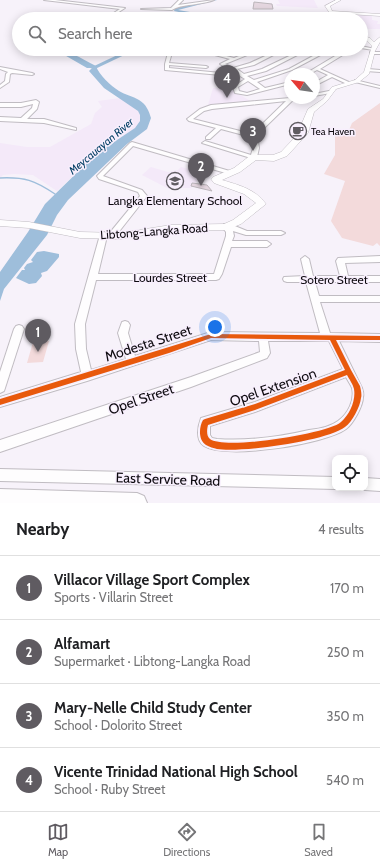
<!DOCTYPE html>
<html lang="en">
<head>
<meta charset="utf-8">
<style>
  :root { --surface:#fff; --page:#f2f2f2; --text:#202124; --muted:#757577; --line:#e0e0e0; --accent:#5f5b61 }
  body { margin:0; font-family:Cabin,sans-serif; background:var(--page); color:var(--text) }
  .controls { position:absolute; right:12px; bottom:12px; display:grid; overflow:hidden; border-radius:8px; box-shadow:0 2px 10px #0003 }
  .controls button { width:36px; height:36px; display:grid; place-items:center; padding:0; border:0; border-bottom:1px solid var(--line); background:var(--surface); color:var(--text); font:20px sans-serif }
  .compass { position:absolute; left:284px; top:68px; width:36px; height:36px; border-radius:50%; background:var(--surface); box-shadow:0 2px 10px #0003; rotate:299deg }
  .you { position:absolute; left:215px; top:327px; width:14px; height:14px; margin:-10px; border:3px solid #fff; border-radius:50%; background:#1a73e8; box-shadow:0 0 0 6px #1a73e833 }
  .badge { display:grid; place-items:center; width:26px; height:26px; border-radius:50%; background:var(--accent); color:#fff; font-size:13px; font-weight:700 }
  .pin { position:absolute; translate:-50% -33px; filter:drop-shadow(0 1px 2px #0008) }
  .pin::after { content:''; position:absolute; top:21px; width:14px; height:12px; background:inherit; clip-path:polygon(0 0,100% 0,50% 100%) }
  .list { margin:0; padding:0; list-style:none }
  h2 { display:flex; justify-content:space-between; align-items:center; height:52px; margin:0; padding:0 16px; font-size:17px }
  h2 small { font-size:13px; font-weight:400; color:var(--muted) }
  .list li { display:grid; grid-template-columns:26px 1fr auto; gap:12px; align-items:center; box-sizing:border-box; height:64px; padding:0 16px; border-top:1px solid var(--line) }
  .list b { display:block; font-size:15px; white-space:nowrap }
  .list p { margin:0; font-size:13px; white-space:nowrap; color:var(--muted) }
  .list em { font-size:13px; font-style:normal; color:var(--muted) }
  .icon { flex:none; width:22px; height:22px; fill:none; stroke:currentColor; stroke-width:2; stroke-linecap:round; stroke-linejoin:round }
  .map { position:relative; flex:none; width:380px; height:503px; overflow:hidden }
  .search { position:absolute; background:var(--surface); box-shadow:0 2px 10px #0003; left:12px; right:12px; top:12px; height:44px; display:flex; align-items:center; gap:10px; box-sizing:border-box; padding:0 14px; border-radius:22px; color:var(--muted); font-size:15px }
  .sheet { height:308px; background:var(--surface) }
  nav { display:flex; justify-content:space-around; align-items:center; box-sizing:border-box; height:56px; border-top:1px solid var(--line); background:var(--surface); font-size:11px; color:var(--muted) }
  nav a { display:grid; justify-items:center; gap:2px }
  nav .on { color:var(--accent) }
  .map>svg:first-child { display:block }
  .built { fill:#f4e9f9 }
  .green { fill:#f3dadb }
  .water { fill:#9ebedb }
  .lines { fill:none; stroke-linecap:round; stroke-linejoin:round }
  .stream { stroke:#9ebedb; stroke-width:1.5 }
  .river { fill:#9ebedb; fill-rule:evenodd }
  .building { fill:#e4d6df; stroke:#bcb6bb }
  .minor-casing { stroke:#c0bcc2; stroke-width:2 }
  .major-casing { stroke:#c0bcc2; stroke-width:1 }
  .highway-casing { stroke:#c0bcc2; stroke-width:2 }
  .minor { fill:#fefdfe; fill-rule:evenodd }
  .major { fill:#fefdfe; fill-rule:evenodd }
  .highway { fill:#fefdfe; fill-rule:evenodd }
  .cycleway-casing { stroke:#f8effd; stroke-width:3 }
  .cycleway { fill:#e8590c; fill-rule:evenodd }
  .labels { text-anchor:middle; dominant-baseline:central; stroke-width:3; stroke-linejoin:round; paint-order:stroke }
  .far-poi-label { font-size:10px; fill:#0d0a0f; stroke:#f8effd; text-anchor:start }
  .far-water-label { font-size:11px; font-style:italic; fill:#023e64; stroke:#f8effd }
  .poi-label { font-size:12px; fill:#0d0a0f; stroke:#f8effd }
  .street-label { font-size:12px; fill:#0d0a0f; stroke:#f8effd }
  .near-street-label { font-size:14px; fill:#0d0a0f; stroke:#f8effd }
</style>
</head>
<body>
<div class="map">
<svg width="380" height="503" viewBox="0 0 380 503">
  <rect width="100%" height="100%" fill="#f7f2fa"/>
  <g class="built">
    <polygon points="278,0 314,0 318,8 277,6 276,4 280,4"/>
    <polygon points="354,14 372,16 372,20 378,21 377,24 380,24 380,29 368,29 365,22 361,22 361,19 351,19"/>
    <polygon points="213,88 233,89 237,93 252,102 230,107 208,105"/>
    <polygon points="120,98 138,111 140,115 140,121 135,128 96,154 57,191 33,175 14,174 3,175 0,178 0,143 27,147 50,147 91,124 95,113 102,107 98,101"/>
    <polygon points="151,167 168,172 178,170 181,167 204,173 191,188 177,188 169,189 142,175"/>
  </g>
  <g class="green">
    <polygon points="380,103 380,246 377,243 373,246 342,238 331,221 345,181 324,174 335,155 335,132 347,135 352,123"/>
    <polygon points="49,341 43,362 27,363 33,342"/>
  </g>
  <g class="water">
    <path d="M50,49c18,0 30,9 46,17 3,9 15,20 23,25 6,4 14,5 20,9 7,4 10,11 12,18l-4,11 -20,15 -59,56 -11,15 -10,20 -43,54 -4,12v-29l28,-40 17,-28 51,-50 39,-26 5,-7v-6l-2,-4 -34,-23 -15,-17 3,-3h-5l-26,-15z"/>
    <polygon points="44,251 59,254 59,257 47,271 41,273 42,276 36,283 29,284 16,278 22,270 25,270 24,268 27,264 33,262 31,260 37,252"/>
  </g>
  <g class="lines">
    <path class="stream" d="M0,178c25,-1 34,2 55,16"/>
    <g class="river">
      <polygon points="210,0 217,0 178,10 196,13 198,17 196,19 192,19 194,17 193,15 174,11 175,8"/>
      <polygon points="130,49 137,49 95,69 90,68"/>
    </g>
  </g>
  <g class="building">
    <polygon points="254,2 272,4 273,9 253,9"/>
    <polygon points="192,183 207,185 212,191 191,186"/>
  </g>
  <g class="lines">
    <g class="minor-casing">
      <g id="minor">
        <polygon points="44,0 55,0 125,8 108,19 104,19 120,9"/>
        <path d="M179,0h4l-5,5 36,-5c-12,5 -33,4 -42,10l-31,-1 30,-1z"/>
        <polygon points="234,14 267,16 309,15 320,18 267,18 233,16"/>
        <polygon points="361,46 375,49 373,50 361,48"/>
        <polygon points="169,49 173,49 169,63 206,66 208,67 206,68 169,65 169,68 221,73 223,74 221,75 165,70 165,64"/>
        <path d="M174,49l37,3 23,6 22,-9h6l-37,15 8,4 17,-5 30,-14h5l-31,16 -17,4 7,5 18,-5 42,-20 3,1 -41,21 -19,5 7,4 35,-11 35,-19 9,-1 13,4 -26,16 31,14 -4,1 -15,-7 -18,9v-3l14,-8 -11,-5 -7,4h-5l35,-21 -8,-2 -6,1 -34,18 -35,12 8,6 25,-6v2l-43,11 -12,-2 -2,-6 12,-8 -25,-15 10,-5 -19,-5zM248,81l12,8 -13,4 -8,-2 -1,-4z"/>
        <polygon points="226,49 235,49 242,51 240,52"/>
        <rect x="370" y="52" width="10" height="2"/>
        <polygon points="0,67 32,73 34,74 32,75 12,73 10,74 9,82 0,88 0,85 5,81 6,74 8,72 0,69"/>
        <polygon points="368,69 380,70 380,72 366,71 366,70"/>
        <polygon points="355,80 380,86 380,88 355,82"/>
        <polygon points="329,91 331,91 331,93 314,96 314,94"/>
        <path d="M290,98h16l-3,2 -11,1 -35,34 2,13 -2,9 -3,2 -52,-16 3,-2 46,14 2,-7 -2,-11 -30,-8 -11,10h-4v-2l10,-9 -27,-7 -2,-2 13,-10 11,-4zM286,101l-34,33 -59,-15 11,-8 8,-2z"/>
        <polygon points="36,100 39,102 37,109 27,119 44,119 76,128 76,130 44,123 0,121 0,117 21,118 32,108 33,104 21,107 0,107 0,103 21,103"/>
        <path d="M132,142l101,30 1,1 -3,2 -2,-1 -96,-28 -30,30 39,14 5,6 -33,42 -3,1 -4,-3 -9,38h116l12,-38v-4l-4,-5 2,-3h6l17,7h34l4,2 -4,2h-35l-13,-4 1,5 -2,5h35l4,3 -4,3h-36l-9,27 -3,5 -3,1h-120l-11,44 1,25 5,21 35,-11 -8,-26 4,-11 3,-1 3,1 2,3 -2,8 7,23 76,-24 109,1 -14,-51h-19l-3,-1 -1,-2 1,-2 21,-1 -4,-17 4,-3 4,3 4,17h27l-4,-15 2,-3 42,-2v6l-35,1 3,13h32v6h-65l4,14h61v6h-60l10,31 50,1v8l-41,-1 23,47c1,3 2,6 1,9 0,9 -10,27 -17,32 -20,15 -120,31 -142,17 -9,-6 -6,-20 -3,-28l54,-16 88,-33 -14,-28h-61l2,12 -3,5 -76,29 -191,65v-12l191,-63 69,-25 -1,-11 -48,-1 -124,41 -87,26v-10l81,-25 -5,-23 -1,-25 25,-89 4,-3 4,3 32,-39 -2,-4 -39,-13 -2,-3 33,-33zM346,377c2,4 5,8 6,11 3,12 -4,26 -14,33 -8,6 -20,8 -29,9 -30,7 -61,11 -92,9l-5,-1 -2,-3v-9l45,-14z"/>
        <polygon points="19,325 22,326 24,329 5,388 4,391 0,393 0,372 14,329 16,326"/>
        <polygon points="0,469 335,477 335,488 338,488 335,489 0,481"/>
        <polygon points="365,478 380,479 380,491 365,490 361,488 365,488"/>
      </g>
    </g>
    <g class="major-casing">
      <g id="major">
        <polygon points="336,0 341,0 330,6 332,11 380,14 380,16 332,13 319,19 313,19 329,12 325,6"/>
        <path d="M361,35l9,3 4,4 6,-5v5l-5,9 -6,23 -10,8 -23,7 -9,12 -13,11 -6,21 -21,23 -13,5 -18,-1 -16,12 -18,8c17,5 33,9 44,24l-25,20 -15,6 -55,1 -51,8 -40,-1 -51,-10 -29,-2v-6l29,2 51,10 40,1 51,-8 53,-1 9,-4 23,-17 -12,-9 -30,-11 -3,-4 2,-2 21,-9 17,-13h22l8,-3 19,-20 2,-9 6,-14 15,-10 9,-12 23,-7 9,-8 8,-26 -6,-6 -5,-1z"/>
      </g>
    </g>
    <g class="highway-casing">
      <polygon id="highway" points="0,489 137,493 144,496 147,503 0,503"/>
    </g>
    <use href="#minor" class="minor"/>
    <use href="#major" class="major"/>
    <use href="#highway" class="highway"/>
    <g class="cycleway-casing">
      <path id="cycleway" d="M211,334l169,2v4h-44c5,10 10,20 15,30 3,5 6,11 9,16 1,4 2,9 1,12 -1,9 -9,24 -16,29 -18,14 -104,26 -128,22 -3,-1 -8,-2 -11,-4 -8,-5 -7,-18 -3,-25l2,-1 50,-15 90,-34 -15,-30 -119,-2 -42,15 -169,52v-6l169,-52zM347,375c2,4 6,9 7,14 2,11 -4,25 -13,33 -13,12 -117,28 -131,17 -4,-3 -3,-10 -2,-14l47,-15z"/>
    </g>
    <use href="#cycleway" class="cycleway"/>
  </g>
  <defs>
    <g id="cafe-ring" transform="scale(0.9)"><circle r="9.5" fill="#f8effd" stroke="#5f5b61" stroke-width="1.5"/><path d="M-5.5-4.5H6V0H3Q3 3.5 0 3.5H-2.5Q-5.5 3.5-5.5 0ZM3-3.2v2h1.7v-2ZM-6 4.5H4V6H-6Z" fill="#5f5b61"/></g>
    <g id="school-ring" transform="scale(0.9)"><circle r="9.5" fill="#f8effd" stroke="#5f5b61" stroke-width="1.5"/><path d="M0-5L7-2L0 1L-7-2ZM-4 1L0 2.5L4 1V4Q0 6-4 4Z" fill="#5f5b61"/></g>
  </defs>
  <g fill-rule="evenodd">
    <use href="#cafe-ring" x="298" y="131"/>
    <use href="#school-ring" x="175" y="181"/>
  </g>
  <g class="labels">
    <g class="far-poi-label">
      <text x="311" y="131">Tea Haven</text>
    </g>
    <g class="far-water-label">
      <text transform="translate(101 146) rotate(-40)">Meycauayan River</text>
    </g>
    <g class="poi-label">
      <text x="175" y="200">Langka Elementary School</text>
    </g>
    <g class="street-label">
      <text transform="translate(154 231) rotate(-4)">Libtong-Langka Road</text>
      <text x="170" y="277">Lourdes Street</text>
      <text x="334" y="279">Sotero Street</text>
    </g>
    <g class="near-street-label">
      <text transform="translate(148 343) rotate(-18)">Modesta Street</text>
      <text transform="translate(273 387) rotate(-19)">Opel Extension</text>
      <text transform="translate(141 399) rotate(-19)">Opel Street</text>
      <text transform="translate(168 479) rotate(2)">East Service Road</text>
    </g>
  </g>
</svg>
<div class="controls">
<button><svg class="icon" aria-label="locate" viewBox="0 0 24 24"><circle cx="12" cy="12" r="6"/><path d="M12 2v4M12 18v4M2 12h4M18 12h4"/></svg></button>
</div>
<svg class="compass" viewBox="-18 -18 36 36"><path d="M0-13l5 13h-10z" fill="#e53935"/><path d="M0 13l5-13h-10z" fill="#757577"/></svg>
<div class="you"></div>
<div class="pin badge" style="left:38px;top:352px">1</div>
<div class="pin badge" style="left:201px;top:186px">2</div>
<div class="pin badge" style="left:253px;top:151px">3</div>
<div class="pin badge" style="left:227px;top:98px">4</div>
<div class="search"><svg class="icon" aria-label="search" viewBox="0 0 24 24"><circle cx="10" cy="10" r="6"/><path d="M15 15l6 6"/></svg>Search here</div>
</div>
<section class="sheet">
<h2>Nearby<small>4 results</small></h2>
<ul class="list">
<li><span class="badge">1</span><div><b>Villacor Village Sport Complex</b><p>Sports · Villarin Street</p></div><em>170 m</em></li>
<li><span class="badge">2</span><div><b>Alfamart</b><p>Supermarket · Libtong-Langka Road</p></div><em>250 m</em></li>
<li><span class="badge">3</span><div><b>Mary-Nelle Child Study Center</b><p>School · Dolorito Street</p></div><em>350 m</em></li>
<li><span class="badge">4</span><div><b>Vicente Trinidad National High School</b><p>School · Ruby Street</p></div><em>540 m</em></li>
</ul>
</section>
<nav>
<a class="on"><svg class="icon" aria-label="map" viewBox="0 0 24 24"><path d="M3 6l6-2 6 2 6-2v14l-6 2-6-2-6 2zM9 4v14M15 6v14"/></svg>Map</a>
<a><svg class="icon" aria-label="directions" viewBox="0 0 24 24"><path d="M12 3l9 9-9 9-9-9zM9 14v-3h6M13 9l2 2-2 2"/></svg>Directions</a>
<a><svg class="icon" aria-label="saved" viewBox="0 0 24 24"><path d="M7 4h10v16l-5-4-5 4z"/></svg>Saved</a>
</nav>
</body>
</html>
